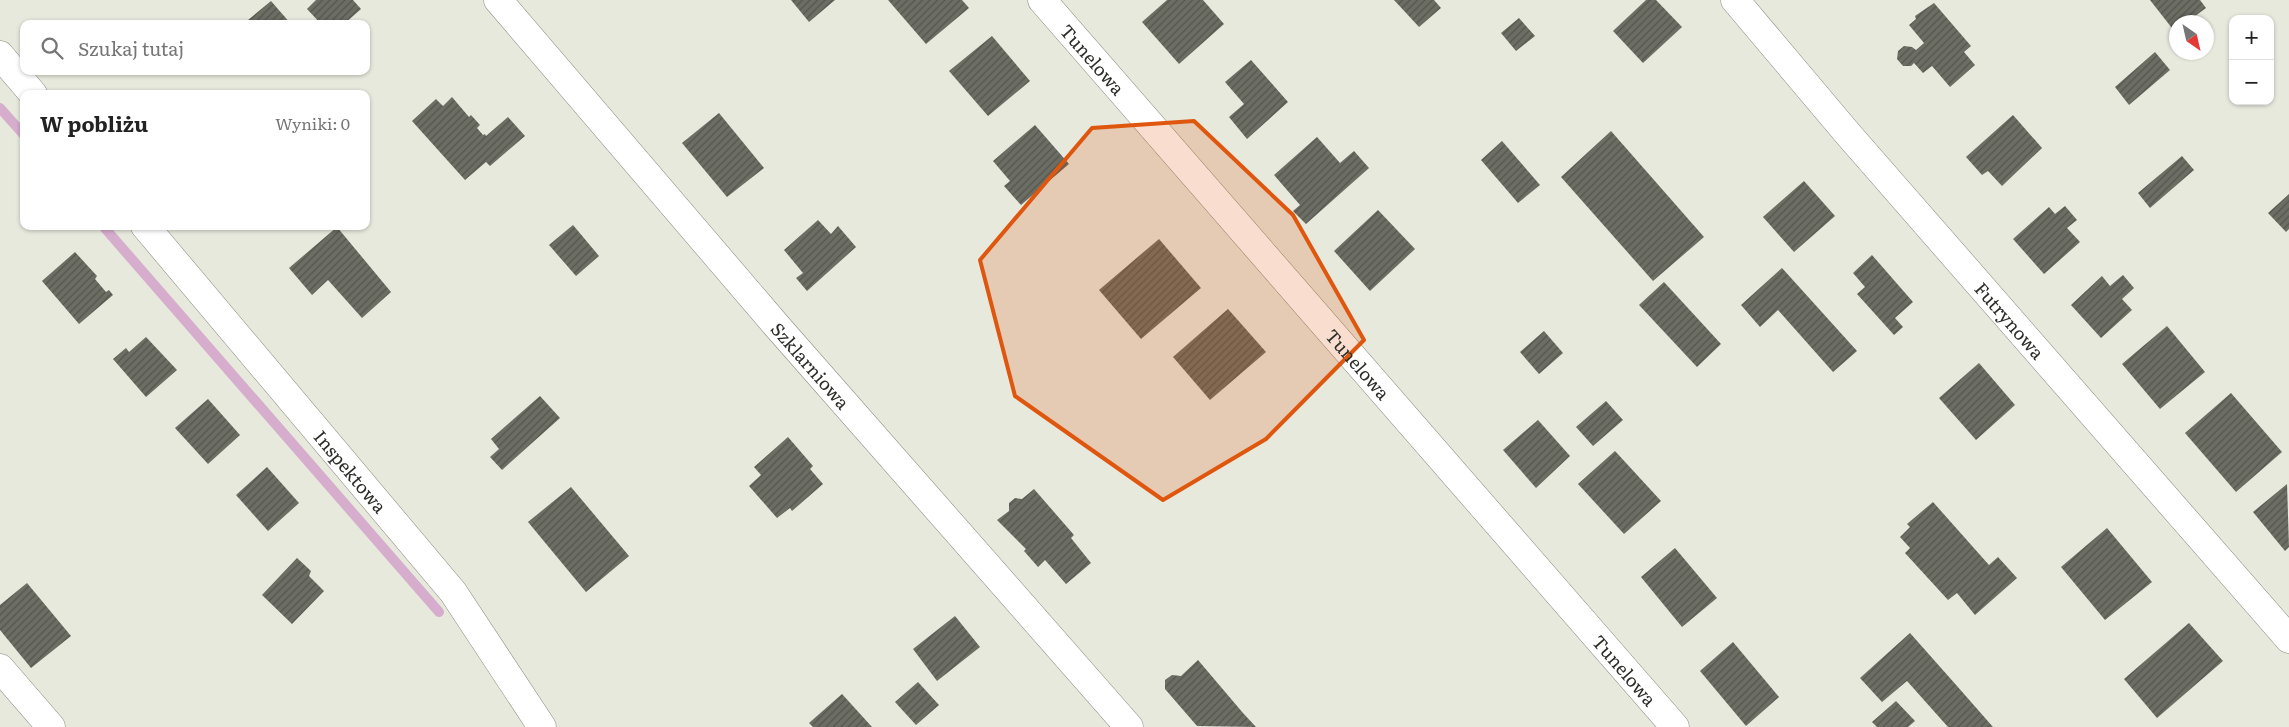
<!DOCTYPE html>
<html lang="pl">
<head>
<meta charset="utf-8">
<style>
  :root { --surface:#fff; --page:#f2f2f2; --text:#222; --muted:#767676; --line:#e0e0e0 }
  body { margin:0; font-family:Literata,serif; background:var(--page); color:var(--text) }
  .controls { position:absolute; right:15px; top:15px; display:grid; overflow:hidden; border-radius:10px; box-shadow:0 1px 4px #0004 }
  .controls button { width:45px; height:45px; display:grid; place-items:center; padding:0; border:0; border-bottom:1px solid var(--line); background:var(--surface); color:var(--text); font:25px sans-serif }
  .compass { position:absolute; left:2169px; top:15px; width:45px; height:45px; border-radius:50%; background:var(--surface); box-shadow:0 1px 4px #0004; rotate:146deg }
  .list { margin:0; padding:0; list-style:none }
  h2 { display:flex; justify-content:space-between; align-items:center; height:65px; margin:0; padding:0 20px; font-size:21px }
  h2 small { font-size:16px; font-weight:400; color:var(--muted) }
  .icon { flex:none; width:28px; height:28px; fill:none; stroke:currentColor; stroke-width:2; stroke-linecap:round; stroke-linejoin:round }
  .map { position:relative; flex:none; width:2289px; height:727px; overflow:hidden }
  .search { position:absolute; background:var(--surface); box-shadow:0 1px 4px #0004; left:20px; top:20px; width:350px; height:55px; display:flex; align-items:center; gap:12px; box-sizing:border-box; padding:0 18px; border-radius:10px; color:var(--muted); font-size:19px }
  .panel { position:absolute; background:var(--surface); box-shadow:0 1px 4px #0004; left:20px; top:90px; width:350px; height:140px; border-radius:10px }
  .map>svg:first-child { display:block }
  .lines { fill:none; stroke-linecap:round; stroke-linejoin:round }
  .stream { stroke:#d6adcd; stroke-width:10 }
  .building { fill:url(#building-hatch) }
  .street-casing { stroke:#88897e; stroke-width:29 }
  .street { stroke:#fff; stroke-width:28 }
  .marked { fill:#df570e; fill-opacity:0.2; stroke:#df570e; stroke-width:4; stroke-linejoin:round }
  .labels { text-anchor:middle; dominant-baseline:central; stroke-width:5; stroke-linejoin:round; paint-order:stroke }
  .street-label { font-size:18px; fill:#2d2e2a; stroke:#fff }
</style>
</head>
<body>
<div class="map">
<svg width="2289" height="727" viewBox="0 0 2289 727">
  <defs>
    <pattern id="building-hatch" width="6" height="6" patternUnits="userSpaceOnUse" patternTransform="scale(1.25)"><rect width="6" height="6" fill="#6c6d63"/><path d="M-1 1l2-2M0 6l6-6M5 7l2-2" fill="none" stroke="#54554e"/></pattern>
  </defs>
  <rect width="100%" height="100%" fill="#e7e9dd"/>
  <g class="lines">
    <g class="stream">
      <polyline points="0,108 24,135"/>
      <polyline points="103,226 439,612"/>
    </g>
  </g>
  <g class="building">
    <polygon points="316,0 353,0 361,9 344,24 321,24 307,9"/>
    <polygon points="791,0 835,0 809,22"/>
    <polygon points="888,0 962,0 969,8 926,44"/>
    <polygon points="1167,0 1203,0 1224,24 1179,64 1142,22"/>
    <polygon points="1394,0 1434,0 1441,8 1419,27"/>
    <polygon points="1646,0 1656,0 1682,27 1643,63 1613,31"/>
    <polygon points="2150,0 2200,0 2206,8 2187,22 2176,22 2175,32"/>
    <polygon points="271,1 291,24 251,24 248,20"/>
    <polygon points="1934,3 1971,46 1964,52 1975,65 1950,87 1932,66 1923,73 1914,63 1911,66 1903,66 1897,59 1898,51 1904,46 1912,47 1916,50 1924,43 1909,25 1916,19 1915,16"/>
    <polygon points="1519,18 1535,36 1516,51 1501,33"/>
    <polygon points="992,36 1030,81 988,116 949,71"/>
    <polygon points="2155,52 2170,70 2129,105 2115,87"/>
    <polygon points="1251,60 1288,102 1247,139 1229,117 1244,104 1225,82"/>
    <polygon points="452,97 469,117 471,115 480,125 477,128 483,135 485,134 486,136 508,117 525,136 490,166 486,162 465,180 412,121 436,99 443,106"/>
    <polygon points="719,113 764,168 727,197 682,143"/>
    <polygon points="2013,115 2042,148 2002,186 1988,171 1982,175 1966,157"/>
    <polygon points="1035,125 1069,164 1021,205 1004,186 1010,181 993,161"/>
    <polygon points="1611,131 1704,237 1653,281 1561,177"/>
    <polygon points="1317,137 1340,163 1354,151 1369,168 1306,224 1293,211 1300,205 1274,175"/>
    <polygon points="1502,141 1540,185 1518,203 1481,160"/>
    <polygon points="2182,156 2194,170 2150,208 2138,193"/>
    <polygon points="1804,181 1835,216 1794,252 1763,217"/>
    <polygon points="2289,194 2289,229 2286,232 2268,213"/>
    <polygon points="2065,206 2077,220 2067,228 2080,242 2044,274 2013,239 2049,207 2055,214"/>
    <polygon points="1378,210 1415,249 1370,291 1334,251"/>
    <polygon points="818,220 831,234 838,226 856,247 807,291 796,278 803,273 784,250"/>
    <polygon points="573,225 599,256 576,276 549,245"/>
    <polygon points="337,227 391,292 362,318 328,280 312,295 289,268"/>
    <polygon points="1159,239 1201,288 1141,339 1099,290"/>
    <polygon points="75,252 97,276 95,279 106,292 109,290 113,295 79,324 42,281"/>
    <polygon points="1872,255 1913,302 1895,318 1903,327 1894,335 1857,294 1865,287 1853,273"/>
    <polygon points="1782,268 1857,351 1833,372 1778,310 1760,327 1741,305"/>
    <polygon points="2123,275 2134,288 2122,299 2132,310 2101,338 2071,305 2102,276 2110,286"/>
    <polygon points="1664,282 1721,344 1697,367 1639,305"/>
    <polygon points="1228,309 1266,352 1210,400 1173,357"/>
    <polygon points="2167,326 2205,372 2160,409 2122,364"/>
    <polygon points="1544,331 1563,353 1539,374 1520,352"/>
    <polygon points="146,337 177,370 146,397 113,359 126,348 129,352"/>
    <polygon points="1979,363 2015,405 1976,440 1939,398"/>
    <polygon points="2231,393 2282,452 2236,492 2185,433"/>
    <polygon points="540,396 560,418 502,470 490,457 499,449 491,439"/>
    <polygon points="208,399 240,435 208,464 175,428"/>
    <polygon points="1606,401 1623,420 1593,446 1576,427"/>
    <polygon points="1538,420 1570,456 1536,488 1503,450"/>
    <polygon points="788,437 813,466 810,469 823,484 792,511 790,508 777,518 749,486 761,475 754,467"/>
    <polygon points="1615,451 1661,501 1624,534 1578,484"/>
    <polygon points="267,467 299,503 268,531 236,495"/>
    <polygon points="2287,484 2289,547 2285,551 2253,512"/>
    <polygon points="571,487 629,556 586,592 528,522"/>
    <polygon points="1034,489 1074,535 1071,538 1091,563 1066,584 1045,560 1038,567 1024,551 1026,549 997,520 1009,511 1009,503 1015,498 1022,499"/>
    <polygon points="1933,502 1989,565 1998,557 2017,578 1975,615 1957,593 1948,600 1905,553 1910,548 1900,537 1910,527 1907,524"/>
    <polygon points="2107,528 2152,582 2105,620 2061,567"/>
    <polygon points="1675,548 1717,598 1682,627 1641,577"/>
    <polygon points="297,558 311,571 309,576 324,591 292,624 262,595"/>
    <polygon points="27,583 71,636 31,668 0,630 0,605"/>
    <polygon points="955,616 980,647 937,681 913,649"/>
    <polygon points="2189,623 2223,661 2157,718 2124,679"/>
    <polygon points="1910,633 1957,686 1993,727 1948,727 1907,681 1882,702 1860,678"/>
    <polygon points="1733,642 1779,697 1746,726 1700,671"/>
    <polygon points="1198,660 1243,713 1256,727 1197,726 1165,689 1165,680 1172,675 1181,676"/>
    <polygon points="918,682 939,705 916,725 895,702"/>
    <polygon points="842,694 872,727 813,727 809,723"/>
    <polygon points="1896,701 1915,721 1908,727 1877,727 1872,722"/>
  </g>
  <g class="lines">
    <g class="street-casing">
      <g id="street">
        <path id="s1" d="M498,0l278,325 353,402"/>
        <path id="s2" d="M1042,0l633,727"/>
        <path id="s3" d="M1735,0l113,134 441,505"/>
        <polyline points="0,55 33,94"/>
        <path id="s4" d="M145,226l308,366 89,135"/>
        <polyline points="0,668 51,727"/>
      </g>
    </g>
    <use href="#street" class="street"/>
  </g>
  <path class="marked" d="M1194,121l99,94 71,125 -98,99 -103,61 -148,-104 -35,-136 112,-132z"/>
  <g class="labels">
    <g class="street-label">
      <text stroke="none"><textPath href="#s2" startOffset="78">Tunelowa</textPath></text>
      <text stroke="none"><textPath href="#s3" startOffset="422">Futrynowa</textPath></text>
      <text stroke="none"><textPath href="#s2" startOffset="482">Tunelowa</textPath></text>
      <text stroke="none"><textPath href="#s1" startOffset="481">Szklarniowa</textPath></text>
      <text stroke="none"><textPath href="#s4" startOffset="320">Inspektowa</textPath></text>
      <text stroke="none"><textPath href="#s2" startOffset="888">Tunelowa</textPath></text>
    </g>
  </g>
</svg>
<div class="controls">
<button>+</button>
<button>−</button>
</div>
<svg class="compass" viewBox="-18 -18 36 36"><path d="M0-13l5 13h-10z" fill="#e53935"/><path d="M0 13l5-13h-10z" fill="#767676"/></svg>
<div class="search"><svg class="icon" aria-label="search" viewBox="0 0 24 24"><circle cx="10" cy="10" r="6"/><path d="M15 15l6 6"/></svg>Szukaj tutaj</div>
<section class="panel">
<h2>W pobliżu<small>Wyniki: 0</small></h2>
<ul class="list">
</ul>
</section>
</div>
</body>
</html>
